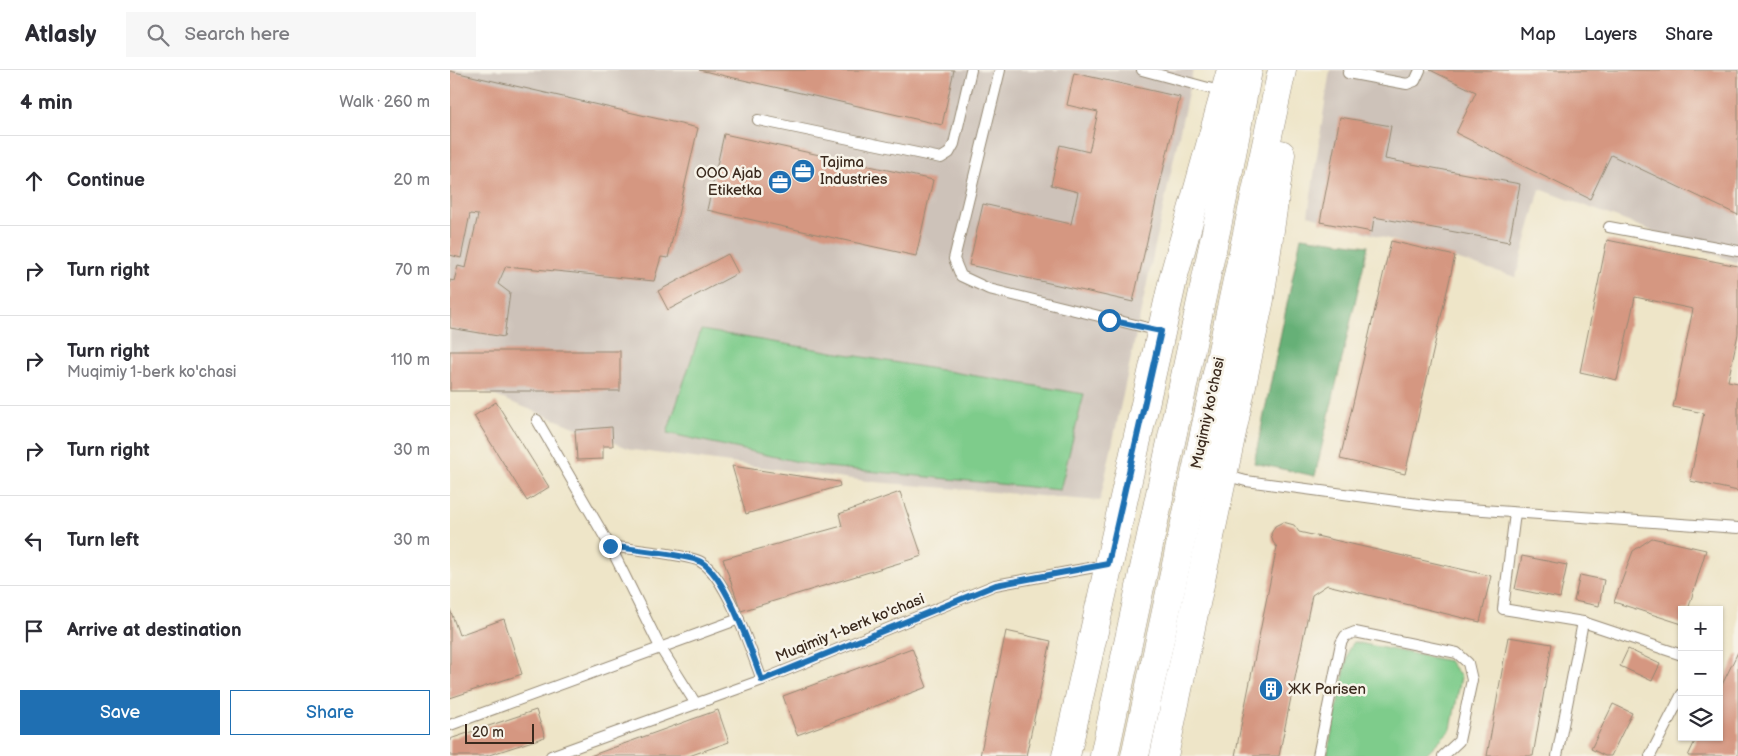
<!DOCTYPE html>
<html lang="en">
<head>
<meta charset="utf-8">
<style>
  :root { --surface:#fff; --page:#f7f7f7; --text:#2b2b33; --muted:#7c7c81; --line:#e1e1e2; --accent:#1f6fb2 }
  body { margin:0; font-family:"Balsamiq Sans",sans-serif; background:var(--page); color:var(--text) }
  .controls { position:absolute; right:15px; bottom:15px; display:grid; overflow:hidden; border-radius:0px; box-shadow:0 1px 4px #0004 }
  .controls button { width:45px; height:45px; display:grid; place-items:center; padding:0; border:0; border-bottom:1px solid var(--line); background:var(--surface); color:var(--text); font:25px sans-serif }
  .scale { position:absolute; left:15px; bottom:12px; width:69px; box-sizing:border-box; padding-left:5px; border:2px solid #3b2a1e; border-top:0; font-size:14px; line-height:18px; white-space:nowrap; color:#3b2a1e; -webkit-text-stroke:4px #f7f3e8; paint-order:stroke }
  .stop { position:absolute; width:15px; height:15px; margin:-11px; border:4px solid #1f6fb2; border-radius:50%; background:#fff }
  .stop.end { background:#1f6fb2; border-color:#fff; box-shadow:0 1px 5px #0008 }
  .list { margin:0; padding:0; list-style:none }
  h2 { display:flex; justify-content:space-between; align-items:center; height:65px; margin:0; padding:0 20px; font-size:21px }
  h2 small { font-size:16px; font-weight:400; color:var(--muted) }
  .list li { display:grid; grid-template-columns:32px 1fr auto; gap:15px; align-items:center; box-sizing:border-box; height:90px; padding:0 20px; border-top:1px solid var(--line) }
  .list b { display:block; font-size:19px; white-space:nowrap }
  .list p { margin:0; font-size:16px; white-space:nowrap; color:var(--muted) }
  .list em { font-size:16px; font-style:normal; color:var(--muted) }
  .actions { display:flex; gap:10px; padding:15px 20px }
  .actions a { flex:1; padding:11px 0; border:1px solid var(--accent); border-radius:0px; text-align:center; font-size:18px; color:var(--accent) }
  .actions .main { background:var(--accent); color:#fff }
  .icon { flex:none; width:28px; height:28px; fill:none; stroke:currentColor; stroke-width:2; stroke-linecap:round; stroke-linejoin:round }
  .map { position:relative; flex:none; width:1288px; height:686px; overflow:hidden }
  header { display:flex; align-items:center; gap:30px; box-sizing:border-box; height:70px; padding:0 25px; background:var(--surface); border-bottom:1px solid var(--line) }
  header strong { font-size:24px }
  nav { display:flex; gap:28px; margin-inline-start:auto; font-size:18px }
  .search { width:350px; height:45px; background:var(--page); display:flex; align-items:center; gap:12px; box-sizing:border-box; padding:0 18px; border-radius:0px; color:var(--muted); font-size:19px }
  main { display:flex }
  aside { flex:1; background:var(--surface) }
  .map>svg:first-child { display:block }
  .industrial { fill:#cdc2b9 }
  .green { fill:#7ecc8b; stroke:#5c7b54 }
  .forest { fill:#66b077; stroke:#506d4a }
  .building { fill:#d59781 }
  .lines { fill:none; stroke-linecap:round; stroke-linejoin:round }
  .service-casing { stroke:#948873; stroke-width:12 }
  .primary-casing { stroke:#948873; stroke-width:29 }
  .service { stroke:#fff; stroke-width:10 }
  .primary { stroke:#fff; stroke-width:28 }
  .route { stroke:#1f6fb2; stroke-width:6 }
  .labels { text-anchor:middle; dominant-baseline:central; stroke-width:5; stroke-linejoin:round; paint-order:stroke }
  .poi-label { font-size:15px; fill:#3b2a1e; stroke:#f7f3e8; text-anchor:start }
  .street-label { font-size:15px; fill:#3b2a1e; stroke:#f7f3e8 }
</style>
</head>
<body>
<header>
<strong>Atlasly</strong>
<div class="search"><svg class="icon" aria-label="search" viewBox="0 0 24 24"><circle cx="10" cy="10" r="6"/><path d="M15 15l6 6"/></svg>Search here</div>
<nav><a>Map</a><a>Layers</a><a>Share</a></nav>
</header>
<main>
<aside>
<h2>4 min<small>Walk · 260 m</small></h2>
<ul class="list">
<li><svg class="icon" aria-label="ahead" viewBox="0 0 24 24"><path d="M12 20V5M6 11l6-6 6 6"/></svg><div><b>Continue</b></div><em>20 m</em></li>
<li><svg class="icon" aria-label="right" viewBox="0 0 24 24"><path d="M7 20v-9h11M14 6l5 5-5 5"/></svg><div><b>Turn right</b></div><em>70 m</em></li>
<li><svg class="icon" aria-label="right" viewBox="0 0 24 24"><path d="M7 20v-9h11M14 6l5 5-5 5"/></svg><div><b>Turn right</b><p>Muqimiy 1-berk ko'chasi</p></div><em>110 m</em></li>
<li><svg class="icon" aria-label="right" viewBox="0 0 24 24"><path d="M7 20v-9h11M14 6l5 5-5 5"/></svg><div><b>Turn right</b></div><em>30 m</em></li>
<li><svg class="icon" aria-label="left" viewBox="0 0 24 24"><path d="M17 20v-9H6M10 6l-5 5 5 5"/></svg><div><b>Turn left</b></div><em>30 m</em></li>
<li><svg class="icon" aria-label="arrive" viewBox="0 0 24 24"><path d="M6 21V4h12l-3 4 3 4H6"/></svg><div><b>Arrive at destination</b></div></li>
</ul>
<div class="actions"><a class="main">Save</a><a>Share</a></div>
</aside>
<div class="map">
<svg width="1288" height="686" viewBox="0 0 1288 686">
  <rect width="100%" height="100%" fill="#f7f3e8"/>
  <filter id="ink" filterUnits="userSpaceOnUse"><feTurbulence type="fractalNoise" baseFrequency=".02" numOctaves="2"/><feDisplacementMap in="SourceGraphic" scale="10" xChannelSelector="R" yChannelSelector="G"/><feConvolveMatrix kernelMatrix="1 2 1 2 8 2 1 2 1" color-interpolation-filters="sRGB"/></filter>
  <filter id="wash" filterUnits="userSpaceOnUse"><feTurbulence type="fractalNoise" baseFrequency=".0096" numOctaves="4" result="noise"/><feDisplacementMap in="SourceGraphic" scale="20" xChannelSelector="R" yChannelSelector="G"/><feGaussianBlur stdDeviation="1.12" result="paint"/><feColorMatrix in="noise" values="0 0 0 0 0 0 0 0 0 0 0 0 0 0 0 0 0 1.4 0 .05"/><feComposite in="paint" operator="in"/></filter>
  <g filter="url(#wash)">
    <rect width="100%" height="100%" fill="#eee5c8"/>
    <g class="industrial">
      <polygon points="0,0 743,0 650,431 425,412 183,380 0,308"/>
      <polygon points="880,0 1288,0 1288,193 1090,119 1066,207 858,145"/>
    </g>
    <g class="green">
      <polygon points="251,260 634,324 610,420 367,396 217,363"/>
      <polygon points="904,572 999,591 1011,607 1001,659 974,686 877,686 899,579"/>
    </g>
    <polygon class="forest" points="851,167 918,176 865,406 804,393"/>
    <g id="blocks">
      <g class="building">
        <polygon points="249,0 504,0 492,55"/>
        <polygon points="980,0 1288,0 1288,145 1161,85 1140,129 1006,63 1026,22"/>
        <polygon points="0,1 248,58 218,188 211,187 204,211 56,196 48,214 60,223 54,267 0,258 0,210 4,211 8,196 16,198 28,145 20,144 11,188 0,185"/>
        <polygon points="624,3 730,27 683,232 519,195 533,134 621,154 628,122 601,115 610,75 639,82 648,42 617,35"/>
        <polygon points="890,47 941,56 935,89 1070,114 1059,172 924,147 922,162 870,152"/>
        <polygon points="274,64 483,110 466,186 257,140"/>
        <polygon points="1157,170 1288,196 1288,264 1278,311 1288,313 1288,421 1240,411 1254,343 1223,337 1243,239 1185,227 1167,310 1130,302"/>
        <polygon points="941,171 1005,186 955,404 890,389"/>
        <polygon points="278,184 288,203 218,240 208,221"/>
        <rect x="0" y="281" width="170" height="40"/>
        <polygon points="46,332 99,417 77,431 24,346"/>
        <polygon points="162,357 163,376 153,376 153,389 127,390 125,360"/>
        <polygon points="282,396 389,412 390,416 296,444"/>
        <polygon points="450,422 472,486 291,541 273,489 392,456 389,444"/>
        <polygon points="833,452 844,455 849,462 1041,506 1030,552 877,515 862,525 829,686 785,686 827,477 823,472 821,464 825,456"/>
        <polygon points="1202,468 1256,480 1238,540 1232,540 1232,554 1164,532 1183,481"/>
        <polygon points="1072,486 1117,495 1110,528 1065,519"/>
        <polygon points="1130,505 1154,510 1149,536 1124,531"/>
        <polygon points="0,539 9,565 54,549 72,604 0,628"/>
        <polygon points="556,561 601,571 576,686 530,686"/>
        <polygon points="1058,567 1102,574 1083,686 1037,686"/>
        <polygon points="462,578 477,617 347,665 333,626"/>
        <polygon points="1178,579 1210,594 1202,611 1170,596"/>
        <polygon points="1288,582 1288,686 1238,686 1247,667 1269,667 1269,621"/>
        <polygon points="1163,634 1182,643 1161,686 1155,686 1141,679"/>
        <polygon points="86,640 95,667 36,686 0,686 0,669"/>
        <polygon points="268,640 279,672 239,686 140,686"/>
      </g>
    </g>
  </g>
  <g filter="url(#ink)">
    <use href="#blocks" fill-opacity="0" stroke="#948873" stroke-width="1"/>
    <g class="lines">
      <g class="service-casing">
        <g id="service">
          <polyline points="550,0 504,189 511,206 539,219 710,261"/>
          <polyline points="692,0 773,22"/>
          <polyline points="898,3 957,14 965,11 970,0"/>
          <polyline points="308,50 491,88 499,83 504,74 521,0"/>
          <polyline points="1159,157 1288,181"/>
          <path d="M87,350l73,126c17,3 81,9 91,16 26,15 50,89 61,118"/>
          <polyline points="774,405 796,411 991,437 1288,458"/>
          <polyline points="1065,443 1053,539 1133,552 1232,585"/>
          <polyline points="160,476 210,577 246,634"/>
          <polyline points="0,655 289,549"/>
          <polyline points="101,686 312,610 545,515 656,495"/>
          <polyline points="868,686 891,573 895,566 905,562 1007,583 1018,593 1022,610 1009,671 993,686"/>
          <polyline points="1107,686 1133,552"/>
          <polyline points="1200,686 1232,624"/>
        </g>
      </g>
      <g class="primary-casing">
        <g id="primary">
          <polyline points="616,686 724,205 781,0"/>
          <polyline points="654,686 778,105 798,0"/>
          <polyline points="685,686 832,0"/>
          <polyline points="714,686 810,229 831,84"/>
        </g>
      </g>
      <use href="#service" class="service"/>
      <use href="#primary" class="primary"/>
    </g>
  </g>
  <g class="lines" filter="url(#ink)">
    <path class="route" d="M160,476c17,3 81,9 91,16 26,15 50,89 61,118l234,-95 112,-21 53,-233 -52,-11"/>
  </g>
  <defs>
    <g id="office-disc" transform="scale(1.25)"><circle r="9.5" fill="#1f6fb2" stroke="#f7f3e8"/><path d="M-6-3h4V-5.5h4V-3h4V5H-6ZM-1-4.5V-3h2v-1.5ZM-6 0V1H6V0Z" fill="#fff"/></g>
    <g id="building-disc" transform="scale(1.25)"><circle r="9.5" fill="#1f6fb2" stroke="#f7f3e8"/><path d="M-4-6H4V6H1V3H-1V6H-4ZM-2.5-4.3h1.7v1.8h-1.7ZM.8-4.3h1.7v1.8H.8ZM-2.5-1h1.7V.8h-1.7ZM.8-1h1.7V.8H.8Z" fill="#fff"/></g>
  </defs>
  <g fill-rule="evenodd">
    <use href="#office-disc" x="353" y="101"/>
    <use href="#office-disc" x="330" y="112"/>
    <use href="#building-disc" x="821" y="619"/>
  </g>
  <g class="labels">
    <g class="poi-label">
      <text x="370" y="92">Tajima<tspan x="370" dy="17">Industries</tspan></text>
      <text x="312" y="103" text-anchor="end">ООО Ajab<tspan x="312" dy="17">Etiketka</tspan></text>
      <text x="838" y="619">ЖК Parisen</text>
    </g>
    <g class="street-label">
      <text transform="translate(758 343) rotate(-78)">Muqimiy ko'chasi</text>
      <text transform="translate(400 558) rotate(-22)">Muqimiy 1-berk ko'chasi</text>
    </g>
  </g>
</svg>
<div class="controls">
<button>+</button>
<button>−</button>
<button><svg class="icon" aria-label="layers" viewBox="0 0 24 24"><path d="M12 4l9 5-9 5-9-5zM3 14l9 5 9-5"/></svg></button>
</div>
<div class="scale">20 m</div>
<div class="stop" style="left:659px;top:250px"></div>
<div class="stop end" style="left:160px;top:476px"></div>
</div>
</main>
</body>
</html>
